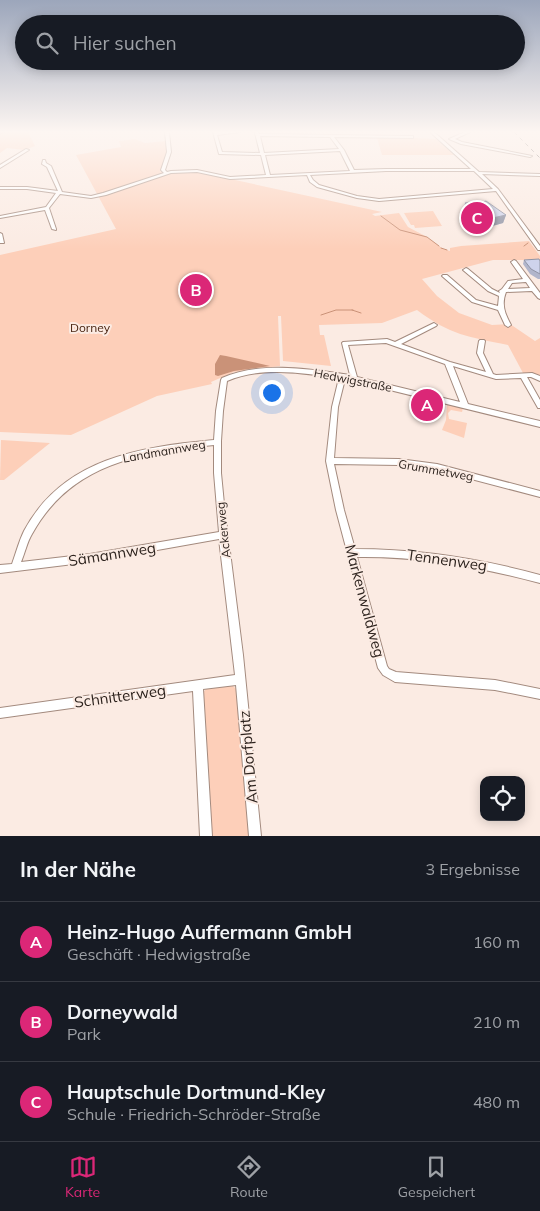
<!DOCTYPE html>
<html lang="de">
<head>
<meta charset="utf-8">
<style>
  :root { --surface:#171b24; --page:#20242c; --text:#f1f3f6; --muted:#9ea1a6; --line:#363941; --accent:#db2777 }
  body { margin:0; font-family:Mulish,sans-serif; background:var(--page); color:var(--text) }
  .controls { position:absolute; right:15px; bottom:15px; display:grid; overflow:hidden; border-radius:10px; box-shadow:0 2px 12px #0003 }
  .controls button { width:45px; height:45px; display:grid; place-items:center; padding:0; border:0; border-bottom:1px solid var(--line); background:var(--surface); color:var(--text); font:25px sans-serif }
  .you { position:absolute; left:271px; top:392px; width:18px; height:18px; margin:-12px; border:4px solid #fff; border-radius:50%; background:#1a73e8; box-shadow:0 0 0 8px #1a73e833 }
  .badge { display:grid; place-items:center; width:32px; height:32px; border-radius:50%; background:var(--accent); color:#fff; font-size:16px; font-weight:700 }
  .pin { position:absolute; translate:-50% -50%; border:2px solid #fff; box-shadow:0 1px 5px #0006 }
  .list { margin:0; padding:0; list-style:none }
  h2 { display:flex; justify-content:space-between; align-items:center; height:65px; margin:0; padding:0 20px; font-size:21px }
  h2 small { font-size:16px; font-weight:400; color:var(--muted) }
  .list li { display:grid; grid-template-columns:32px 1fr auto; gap:15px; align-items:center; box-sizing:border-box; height:80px; padding:0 20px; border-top:1px solid var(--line) }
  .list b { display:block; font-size:19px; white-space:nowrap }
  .list p { margin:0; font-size:16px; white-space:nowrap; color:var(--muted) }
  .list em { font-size:16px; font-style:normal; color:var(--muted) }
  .icon { flex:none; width:28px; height:28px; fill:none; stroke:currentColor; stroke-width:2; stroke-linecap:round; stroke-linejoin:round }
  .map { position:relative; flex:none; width:540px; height:836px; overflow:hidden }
  .search { position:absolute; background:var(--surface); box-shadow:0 2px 12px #0003; left:15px; right:15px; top:15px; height:55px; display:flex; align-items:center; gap:12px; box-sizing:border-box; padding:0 18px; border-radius:28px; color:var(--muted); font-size:19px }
  .sheet { height:305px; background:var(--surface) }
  nav { display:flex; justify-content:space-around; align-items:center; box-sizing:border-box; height:70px; border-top:1px solid var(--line); background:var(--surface); font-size:14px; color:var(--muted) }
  nav a { display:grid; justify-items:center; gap:2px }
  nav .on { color:var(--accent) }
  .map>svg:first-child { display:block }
  .green { fill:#fdcfb9 }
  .water { fill:#ca9278 }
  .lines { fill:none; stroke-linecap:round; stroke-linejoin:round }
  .stream { stroke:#ca9278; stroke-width:1 }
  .minor-casing { stroke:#a38a7e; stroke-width:2 }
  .minor { fill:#fff; fill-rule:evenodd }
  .rail { stroke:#524741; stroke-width:1; stroke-dasharray:4 4; stroke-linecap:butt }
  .wall { fill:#b1b5cb }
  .shaded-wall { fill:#9094a5 }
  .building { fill:#ced3ec; stroke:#9094a5 }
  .labels { text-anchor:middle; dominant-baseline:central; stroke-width:4; stroke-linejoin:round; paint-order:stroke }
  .park-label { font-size:12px; fill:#431e0a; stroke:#fbebe3 }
  .street-label { font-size:12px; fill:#2d231e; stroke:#fbebe3 }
  .near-street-label { font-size:15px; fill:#2d231e; stroke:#fbebe3 }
</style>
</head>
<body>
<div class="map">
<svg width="540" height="836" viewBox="0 0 540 836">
  <rect width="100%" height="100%" fill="#fbebe3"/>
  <g class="green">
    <polygon points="0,132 28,132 35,146 25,150 7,148 0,153"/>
    <polygon points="396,137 437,139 454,155 382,155 377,138"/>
    <path d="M135,139l10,4 21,-2 1,11 -7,19 4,2 34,-1 184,40 -10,2 3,2 24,-3 9,14 19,10 16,12 7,2v-3l11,-2 68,-5 11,15v4h-47l-71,19 15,17 22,17 33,12 18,-1 25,17 5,-3v39l-9,-4h-8l-15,-28c-39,-8 -58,-10 -91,-35l-35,13 -63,2 1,10h4l7,31 -48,-5 -2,-45h-3l2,50 -46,6 -23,10 1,2 -55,12 -86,39 -71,-3v-177l116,-26 -40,-74 45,-8 -2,-6z"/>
    <polygon points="433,211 442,226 415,228 414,225 411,225 404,213"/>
    <polygon points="447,404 463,408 462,412 451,410 448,413 449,419 467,423 464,438 442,430 446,420"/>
    <polygon points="1,440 50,443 4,480 0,480"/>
    <polygon points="232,685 236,689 237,694 251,836 212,836 210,797 205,795 205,792 209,789 207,747 203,746 203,741 206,738 204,703 201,702 202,694 206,689"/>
  </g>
  <polygon class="water" points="220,355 226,356 270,366 234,371 218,376 215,375 215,364"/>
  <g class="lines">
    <g class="stream">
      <polyline points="0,134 5,132"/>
      <polyline points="381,216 400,230 427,237 439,246"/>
      <polyline points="524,246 528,243"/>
      <polyline points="441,248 447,250"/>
      <polyline points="352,310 361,313"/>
      <polyline points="321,315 336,310 353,310"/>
    </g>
    <g class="minor-casing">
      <g id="minor">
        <path d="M165,132h4l2,20 -6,18 2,2 4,-1 26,-1 33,7 36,-2 -5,-20 -42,-1 -6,-22h27l-23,3 5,17 38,1 -5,-20 1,-1h2l1,2 153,2h1v2l-79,-1 10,13 10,20 32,-1h85l-41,-37h4l45,40 61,2v2l-58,-2 16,15 42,57v4h-2l-42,-59 -117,10 -22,-3 -40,-11 -7,-5 -3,-7 -77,4 -33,-7 -26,1 -65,22 -15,3 -31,-4 -11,14 7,21v1l-4,-1 -7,-19 -45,8v-2l46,-9 10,-14 -29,-4h-27v-2h27l31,4 -11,-24 -5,-3 1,-4h2l1,3 5,3 11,26 29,4 12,-3 61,-20 -3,-3 6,-18zM260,136l70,1 9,12 -75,4zM340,151l10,20 -80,4 -5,-20zM386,171h88l19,18 -114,10 -22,-3 -38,-11 -6,-5 -3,-5z"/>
        <polygon points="465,132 470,132 455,139 462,142 532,156 530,157 461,144 449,139"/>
        <polygon points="26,149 29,150 0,168 0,165"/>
        <polygon points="0,233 2,234 4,243 0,243"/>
        <path d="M514,260l2,1 24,32v6l-2,-1 -6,-7 -26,1c-5,13 -1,22 5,33l-3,2 -3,-2 -7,-15 -26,-8 -30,-26 1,-1h4l29,25 22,6 1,-10 -11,-5 -25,-21 3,-2 2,1 24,20 8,4 -1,-2 3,-2 6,-8 15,-2 -12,-17zM526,282l4,6 -22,1 4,-6z"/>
        <path d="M434,323l3,2 -1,1 -35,18 49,18 36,10 -9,-19 2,-12 1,-1h4l1,1 -2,12 10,21 3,1 36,-2 8,3v5l-9,-4h-4l13,23v8h-2l-17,-30 -25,1 -43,-13 15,38 72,17v6l-195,-48 -7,28 -4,51 65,1 38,5 103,27v6l-103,-27 -38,-5 -65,-1 10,46 11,39c64,0 123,9 185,26v8c-60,-16 -120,-27 -183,-26l30,109 2,3 7,3 99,8 45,9v10l-45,-9 -100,-8 -12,-7 -5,-7 -42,-158 -10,-49 6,-54 7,-29c-36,-5 -78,-12 -112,3l-4,30 -2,30v32l3,31 19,151 18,181h-12l-13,-151 -33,4 9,147h-12l-7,-145 -193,27v-10l235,-33 -16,-136 -129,23 -90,11v-8l12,-1c4,-11 7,-23 12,-33 39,-73 116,-84 190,-91l2,-29 5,-31 1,-2c39,-17 87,-9 128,-3l-8,-32 1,-1 44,-3 8,3zM386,343l59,21 15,38 -103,-25 -9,-32zM214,445v28l5,59 -129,22 -69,8c4,-9 6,-20 11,-28 39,-71 108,-81 182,-89z"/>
      </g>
    </g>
    <use href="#minor" class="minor"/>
    <polyline class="rail" points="514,132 540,158"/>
  </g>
  <g class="wall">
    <polygon points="465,203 479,203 506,215 503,223 485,228 463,212"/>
    <polygon points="524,260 540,261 540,279 538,279 530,274 523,264"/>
  </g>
  <polygon class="shaded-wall" points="506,215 503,223 485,228 488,219"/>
  <g class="building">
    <polygon points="476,201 479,203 486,201 506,215 488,219 465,203"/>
    <polygon points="539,259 540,261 540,274 531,269 524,260"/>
  </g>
  <linearGradient id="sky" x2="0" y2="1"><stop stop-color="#9ca6bb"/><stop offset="0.53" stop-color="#fdf6f2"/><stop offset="1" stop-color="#fdf6f2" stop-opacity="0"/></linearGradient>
  <rect width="540" height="249" fill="url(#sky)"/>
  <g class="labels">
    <g class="park-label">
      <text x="90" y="327">Dorney</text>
    </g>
    <g class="street-label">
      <text transform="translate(353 380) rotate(11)">Hedwigstraße</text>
      <text transform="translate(164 451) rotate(-10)">Landmannweg</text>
      <text transform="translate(436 470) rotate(10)">Grummetweg</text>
      <text transform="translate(223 530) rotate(-96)">Ackerweg</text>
    </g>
    <g class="near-street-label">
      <text transform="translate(112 554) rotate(-9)">Sämannweg</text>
      <text transform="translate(447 560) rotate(8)">Tennenweg</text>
      <text transform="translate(365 601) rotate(75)">Markenwaldweg</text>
      <text transform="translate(120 696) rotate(-8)">Schnitterweg</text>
      <text transform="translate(248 757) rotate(-95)">Am Dorfplatz</text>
    </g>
  </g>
</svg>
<div class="controls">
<button><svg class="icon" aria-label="locate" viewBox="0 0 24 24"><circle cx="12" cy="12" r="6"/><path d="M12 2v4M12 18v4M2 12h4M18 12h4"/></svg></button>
</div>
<div class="you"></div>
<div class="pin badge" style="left:427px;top:405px">A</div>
<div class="pin badge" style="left:196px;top:290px">B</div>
<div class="pin badge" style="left:477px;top:218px">C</div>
<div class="search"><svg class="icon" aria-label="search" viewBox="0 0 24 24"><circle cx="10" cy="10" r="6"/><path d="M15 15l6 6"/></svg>Hier suchen</div>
</div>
<section class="sheet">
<h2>In der Nähe<small>3 Ergebnisse</small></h2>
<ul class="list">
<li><span class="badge">A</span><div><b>Heinz-Hugo Auffermann GmbH</b><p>Geschäft · Hedwigstraße</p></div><em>160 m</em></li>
<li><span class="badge">B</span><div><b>Dorneywald</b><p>Park</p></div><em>210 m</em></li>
<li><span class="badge">C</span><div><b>Hauptschule Dortmund-Kley</b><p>Schule · Friedrich-Schröder-Straße</p></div><em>480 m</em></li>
</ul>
</section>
<nav>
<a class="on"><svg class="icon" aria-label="map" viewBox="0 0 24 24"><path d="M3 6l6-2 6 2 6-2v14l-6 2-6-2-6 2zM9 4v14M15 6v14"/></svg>Karte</a>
<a><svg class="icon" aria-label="directions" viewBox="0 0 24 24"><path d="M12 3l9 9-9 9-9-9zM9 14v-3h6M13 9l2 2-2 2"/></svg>Route</a>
<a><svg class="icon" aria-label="saved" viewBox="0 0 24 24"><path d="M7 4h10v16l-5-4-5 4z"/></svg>Gespeichert</a>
</nav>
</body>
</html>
